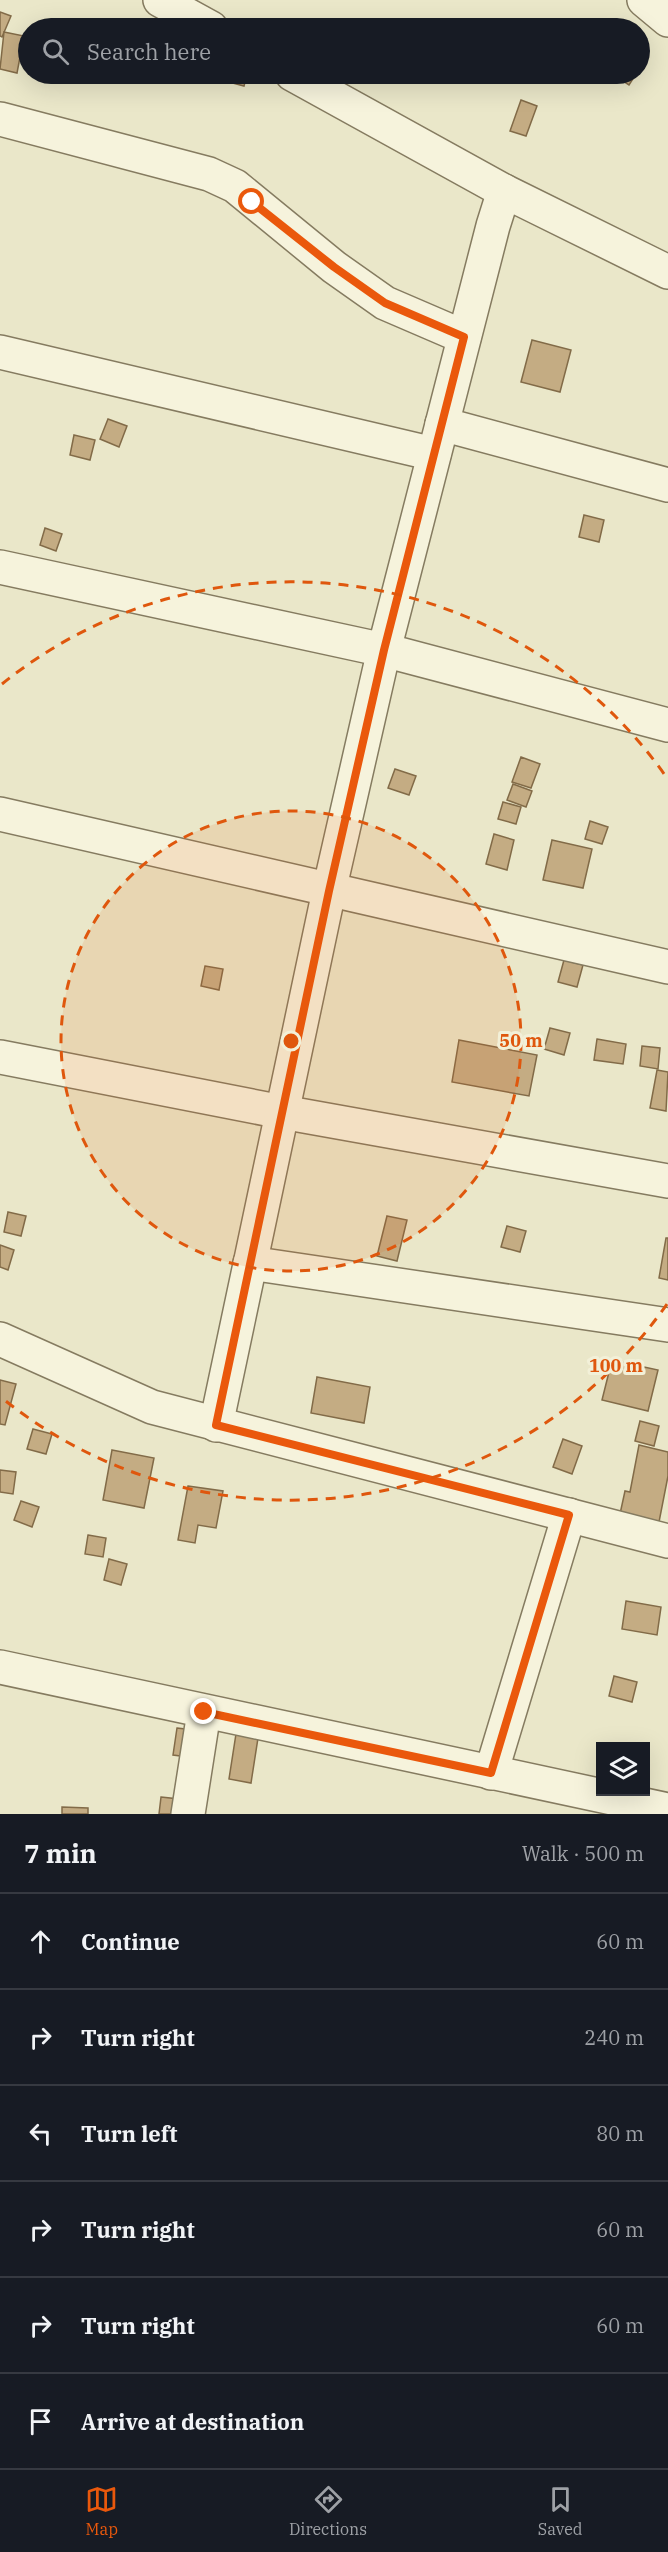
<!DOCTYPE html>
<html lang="en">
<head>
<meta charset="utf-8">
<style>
  :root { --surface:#171b24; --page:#20242c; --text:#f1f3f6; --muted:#9ea1a6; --line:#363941; --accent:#ea580c }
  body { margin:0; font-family:"IBM Plex Serif",serif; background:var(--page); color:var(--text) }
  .controls { position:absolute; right:18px; bottom:18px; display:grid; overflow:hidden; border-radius:0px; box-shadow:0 6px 24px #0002 }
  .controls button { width:54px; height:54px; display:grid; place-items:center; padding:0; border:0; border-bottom:2px solid var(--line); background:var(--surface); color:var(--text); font:30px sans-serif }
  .stop { position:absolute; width:18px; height:18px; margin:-14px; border:4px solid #ea580c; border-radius:50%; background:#fff }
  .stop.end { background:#ea580c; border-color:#fff; box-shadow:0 2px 6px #0008 }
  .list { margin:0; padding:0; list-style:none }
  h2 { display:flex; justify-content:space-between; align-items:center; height:78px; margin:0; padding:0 24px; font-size:26px }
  h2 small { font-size:20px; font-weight:400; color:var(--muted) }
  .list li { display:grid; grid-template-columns:39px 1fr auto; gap:18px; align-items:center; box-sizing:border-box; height:96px; padding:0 24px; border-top:2px solid var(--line) }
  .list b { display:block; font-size:22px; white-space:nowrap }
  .list em { font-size:20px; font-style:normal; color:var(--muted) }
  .icon { flex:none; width:33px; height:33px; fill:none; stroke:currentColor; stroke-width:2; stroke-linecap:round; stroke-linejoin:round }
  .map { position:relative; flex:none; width:668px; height:1814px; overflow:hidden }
  .search { position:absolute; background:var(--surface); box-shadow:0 6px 24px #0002; left:18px; right:18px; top:18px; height:66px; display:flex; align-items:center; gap:15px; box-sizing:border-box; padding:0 21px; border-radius:33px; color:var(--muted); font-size:22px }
  .sheet { height:654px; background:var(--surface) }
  nav { display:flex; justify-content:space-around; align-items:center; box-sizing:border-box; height:84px; border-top:2px solid var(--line); background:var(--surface); font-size:16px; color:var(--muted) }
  nav a { display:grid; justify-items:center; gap:3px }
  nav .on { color:var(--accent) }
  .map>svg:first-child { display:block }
  .building { fill:#c4ac83; stroke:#826b48; stroke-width:1.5 }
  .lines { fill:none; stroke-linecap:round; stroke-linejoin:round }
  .street-casing { stroke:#857b60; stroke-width:36 }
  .street { stroke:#f6f3dc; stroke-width:33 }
  .route { stroke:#ea580c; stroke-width:8 }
  .ring { fill:none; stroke:#df570d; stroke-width:3; stroke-dasharray:10 8 }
  .centre { fill:#df570d; stroke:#f2f0d8; stroke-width:3 }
  .ring-label { font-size:18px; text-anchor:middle; font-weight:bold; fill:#df570d; stroke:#f2f0d8; stroke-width:6; stroke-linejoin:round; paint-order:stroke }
</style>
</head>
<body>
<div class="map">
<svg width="668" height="1814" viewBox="0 0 668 1814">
  <rect width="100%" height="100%" fill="#eae7c9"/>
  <g class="building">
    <polygon points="0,12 11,16 2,37 0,36"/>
    <polygon points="4,32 24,36 17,73 0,69"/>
    <polygon points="227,74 247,74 244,86 225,81"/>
    <polygon points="612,74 636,74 629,85"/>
    <polygon points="521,100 537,106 526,136 510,131"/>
    <polygon points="532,340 571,350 560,392 521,382"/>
    <polygon points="108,419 127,426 119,447 100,439"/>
    <polygon points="74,435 95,440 90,460 70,455"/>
    <polygon points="584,515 604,520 599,542 579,537"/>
    <polygon points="45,528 62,534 56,551 40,545"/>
    <polygon points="521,757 540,764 531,788 512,782"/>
    <polygon points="395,769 416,776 409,795 388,788"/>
    <polygon points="513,784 532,791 526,807 507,800"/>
    <polygon points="503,802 521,807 516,824 498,819"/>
    <polygon points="590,821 608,827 602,844 585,839"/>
    <polygon points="494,834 514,840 507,870 486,864"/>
    <polygon points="552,840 592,849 583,888 543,880"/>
    <polygon points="564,960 583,965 577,987 558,982"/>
    <polygon points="205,966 223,969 219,990 201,986"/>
    <polygon points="550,1028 570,1033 564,1055 544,1049"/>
    <polygon points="597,1039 626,1044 623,1064 594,1060"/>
    <polygon points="459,1040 537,1055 529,1096 452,1082"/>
    <polygon points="642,1046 660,1048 658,1069 640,1066"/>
    <polygon points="657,1070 668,1072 666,1111 650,1108"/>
    <polygon points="8,1212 26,1216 21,1236 4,1232"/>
    <polygon points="387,1216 407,1220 397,1261 377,1256"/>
    <polygon points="507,1226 526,1231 520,1252 501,1247"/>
    <polygon points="666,1238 668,1238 668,1280 659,1278"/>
    <polygon points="0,1245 14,1250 8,1270 0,1267"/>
    <polygon points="612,1360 658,1370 648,1411 602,1400"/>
    <polygon points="317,1377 370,1387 364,1423 311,1413"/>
    <polygon points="0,1380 16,1384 5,1425 0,1424"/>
    <polygon points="640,1421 659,1426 654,1446 635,1441"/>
    <polygon points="33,1429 52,1434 46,1454 27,1449"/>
    <polygon points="563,1439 582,1446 572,1474 553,1467"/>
    <polygon points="639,1445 668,1452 668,1476 659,1522 620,1514 625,1491 630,1492"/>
    <polygon points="112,1450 154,1458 144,1508 103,1500"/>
    <polygon points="0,1470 16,1472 13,1494 0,1492"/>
    <polygon points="188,1486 223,1491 216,1528 198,1525 195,1543 178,1540"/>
    <polygon points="21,1501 39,1507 32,1527 14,1520"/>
    <polygon points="88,1535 106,1538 103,1557 85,1554"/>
    <polygon points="109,1559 127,1564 121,1585 104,1580"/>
    <polygon points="626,1601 661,1607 657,1635 622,1629"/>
    <polygon points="614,1676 637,1682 632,1702 609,1696"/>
    <polygon points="177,1728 193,1730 188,1757 173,1755"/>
    <polygon points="236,1734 258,1738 251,1783 229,1779"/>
    <polygon points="161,1797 179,1799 177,1814 159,1814"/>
    <polygon points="62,1807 88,1808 88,1814 62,1814"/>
  </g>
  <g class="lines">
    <g class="street-casing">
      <g id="street">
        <polyline points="160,0 211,28"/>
        <polyline points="644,0 668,20"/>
        <polyline points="0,119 209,174 235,186 334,267 385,303 464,337"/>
        <polyline points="504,191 668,272"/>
        <polyline points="0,352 434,454"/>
        <polyline points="442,424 668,485"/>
        <polyline points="0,567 384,650 668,725"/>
        <polyline points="0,814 668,967"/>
        <polyline points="0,1057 282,1112 668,1181"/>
        <polyline points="250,1263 668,1325"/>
        <polyline points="0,1339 152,1407 668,1541"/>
        <polyline points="216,1425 329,891 384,650 493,226 504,191 292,74"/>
        <polyline points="0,1667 668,1810"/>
        <polyline points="491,1773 569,1515"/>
        <polyline points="188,1814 204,1712"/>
      </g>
    </g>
    <use href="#street" class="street"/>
  </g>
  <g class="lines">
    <polyline class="route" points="204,1712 491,1773 569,1515 216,1425 329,891 384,650 464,337 385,303 334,267 252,202"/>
  </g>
  <circle cx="291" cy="1041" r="230" fill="#df570d" fill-opacity=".12"/>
  <g class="ring">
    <circle cx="291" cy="1041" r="230"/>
    <path d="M667 1304A459 459 0 0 1 2 1398M2 684A459 459 0 0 1 667 778"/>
  </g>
  <circle cx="291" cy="1041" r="9" class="centre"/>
  <g class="ring-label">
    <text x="521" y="1047">50 m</text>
    <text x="616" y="1372">100 m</text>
  </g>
</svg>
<div class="controls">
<button><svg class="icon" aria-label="layers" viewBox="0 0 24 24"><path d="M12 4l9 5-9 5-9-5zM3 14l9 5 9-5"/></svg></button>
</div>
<div class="stop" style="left:252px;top:202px"></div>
<div class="stop end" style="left:204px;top:1712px"></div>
<div class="search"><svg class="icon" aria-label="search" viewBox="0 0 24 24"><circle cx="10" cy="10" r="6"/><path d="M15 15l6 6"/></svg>Search here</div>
</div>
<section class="sheet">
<h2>7 min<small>Walk · 500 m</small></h2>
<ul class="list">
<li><svg class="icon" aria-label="ahead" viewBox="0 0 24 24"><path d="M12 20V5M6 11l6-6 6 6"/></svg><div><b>Continue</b></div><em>60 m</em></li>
<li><svg class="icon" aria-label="right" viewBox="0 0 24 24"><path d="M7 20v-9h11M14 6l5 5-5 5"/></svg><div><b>Turn right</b></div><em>240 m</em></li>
<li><svg class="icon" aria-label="left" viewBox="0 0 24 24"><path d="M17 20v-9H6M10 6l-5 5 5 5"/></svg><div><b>Turn left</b></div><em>80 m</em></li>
<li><svg class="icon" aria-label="right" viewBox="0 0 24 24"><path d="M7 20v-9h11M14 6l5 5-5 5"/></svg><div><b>Turn right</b></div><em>60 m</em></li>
<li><svg class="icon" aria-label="right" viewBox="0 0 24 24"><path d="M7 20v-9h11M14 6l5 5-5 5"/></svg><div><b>Turn right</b></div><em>60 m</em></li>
<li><svg class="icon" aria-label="arrive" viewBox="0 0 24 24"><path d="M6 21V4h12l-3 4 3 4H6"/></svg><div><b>Arrive at destination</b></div></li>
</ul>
</section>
<nav>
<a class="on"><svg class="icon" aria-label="map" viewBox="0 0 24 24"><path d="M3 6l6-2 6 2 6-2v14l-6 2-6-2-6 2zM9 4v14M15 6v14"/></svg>Map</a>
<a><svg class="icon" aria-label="directions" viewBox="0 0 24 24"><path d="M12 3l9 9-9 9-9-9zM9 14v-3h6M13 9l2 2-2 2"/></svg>Directions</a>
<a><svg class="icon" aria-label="saved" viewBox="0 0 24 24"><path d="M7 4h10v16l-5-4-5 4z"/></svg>Saved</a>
</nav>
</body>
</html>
